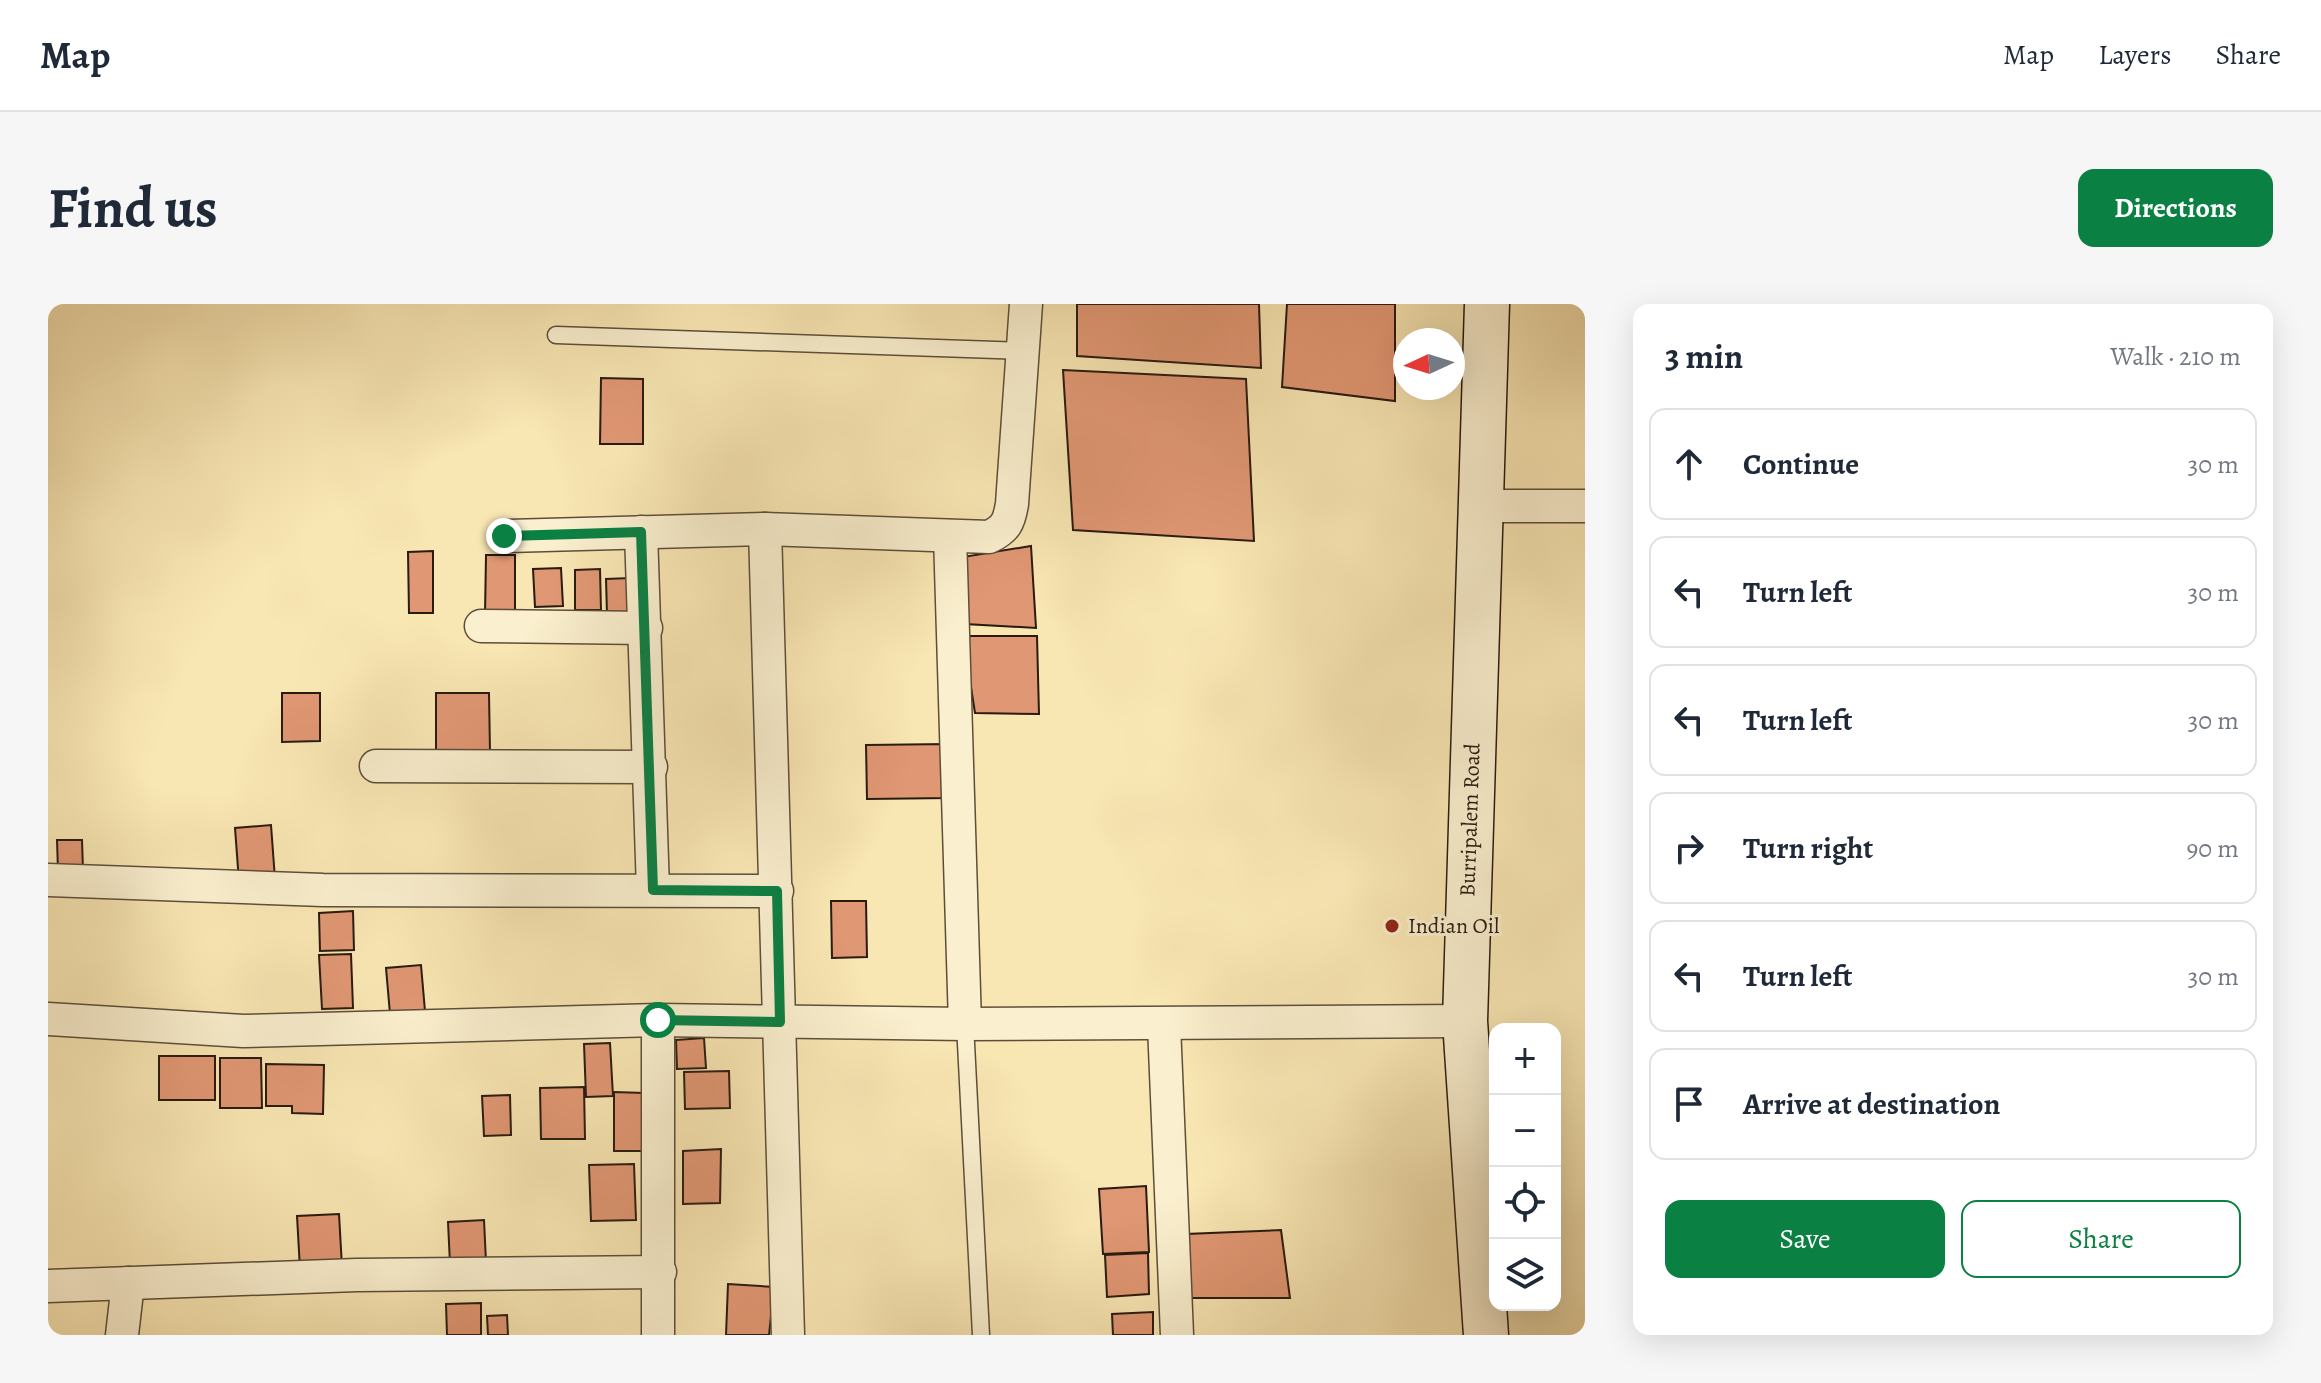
<!DOCTYPE html>
<html lang="en">
<head>
<meta charset="utf-8">
<style>
  :root { --surface:#fff; --page:#f6f6f7; --text:#1f2937; --muted:#747a83; --line:#e0e1e3; --accent:#0b8043 }
  body { margin:0; font-family:Alegreya,serif; background:var(--page); color:var(--text) }
  .controls { position:absolute; right:24px; bottom:24px; display:grid; overflow:hidden; border-radius:16px; box-shadow:0 8px 32px #0002 }
  .controls button { width:72px; height:72px; display:grid; place-items:center; padding:0; border:0; border-bottom:2px solid var(--line); background:var(--surface); color:var(--text); font:40px sans-serif }
  .compass { position:absolute; left:1345px; top:24px; width:72px; height:72px; border-radius:50%; background:var(--surface); box-shadow:0 8px 32px #0002; rotate:266deg }
  .stop { position:absolute; width:24px; height:24px; margin:-18px; border:6px solid #0b8043; border-radius:50%; background:#fff }
  .stop.end { background:#0b8043; border-color:#fff; box-shadow:0 2px 8px #0008 }
  .list { margin:0; padding:0; list-style:none }
  h2 { display:flex; justify-content:space-between; align-items:center; height:104px; margin:0; padding:0 32px; font-size:34px }
  h2 small { font-size:26px; font-weight:400; color:var(--muted) }
  .list li { display:grid; grid-template-columns:52px 1fr auto; gap:24px; align-items:center; box-sizing:border-box; height:112px; margin:0 16px 16px; padding:0 16px; border:2px solid var(--line); border-radius:16px }
  .list b { display:block; font-size:30px; white-space:nowrap }
  .list em { font-size:26px; font-style:normal; color:var(--muted) }
  .actions { display:flex; gap:16px; padding:24px 32px }
  .actions a { flex:1; padding:18px 0; border:2px solid var(--accent); border-radius:16px; text-align:center; font-size:28px; color:var(--accent) }
  .actions .main { background:var(--accent); color:#fff }
  .icon { flex:none; width:44px; height:44px; fill:none; stroke:currentColor; stroke-width:2; stroke-linecap:round; stroke-linejoin:round }
  .map { position:relative; flex:none; width:1537px; height:1031px; overflow:hidden; border-radius:16px }
  header { display:flex; align-items:center; gap:48px; box-sizing:border-box; height:112px; padding:0 40px; background:var(--surface); border-bottom:2px solid var(--line) }
  header strong { font-size:38px }
  nav { display:flex; gap:44px; margin-inline-start:auto; font-size:28px }
  .intro { display:flex; align-items:center; justify-content:space-between; box-sizing:border-box; height:192px; padding:0 48px }
  h1 { margin:0; font-size:56px }
  .button { padding:20px 36px; border-radius:16px; background:var(--accent); color:#fff; font-size:28px; font-weight:700 }
  main { display:flex; gap:48px; padding:0 48px }
  aside { flex:1; background:var(--surface); border-radius:16px; box-shadow:0 8px 32px #0002 }
  .map>svg:first-child { display:block }
  .building { fill:#e09773; stroke:#291b11; stroke-width:2 }
  .lines { fill:none; stroke-linecap:round; stroke-linejoin:round }
  .service-casing { stroke:#5d4e3a; stroke-width:19 }
  .minor-casing { stroke:#5d4e3a; stroke-width:35 }
  .secondary-casing { stroke:#291b11; stroke-width:47 }
  .service { stroke:#faefce; stroke-width:16 }
  .minor { stroke:#faefce; stroke-width:32 }
  .secondary { stroke:#faefce; stroke-width:44 }
  .route { stroke:#0b8043; stroke-width:10 }
  .poi-dot { fill:#8f2418; stroke:#faefce; stroke-width:3 }
  .labels { text-anchor:middle; dominant-baseline:central; stroke-width:6; stroke-linejoin:round; paint-order:stroke }
  .street-label { font-size:22px; fill:#291b11; stroke:#faefce }
  .poi-label { font-size:22px; fill:#291b11; stroke:#faefce; text-anchor:start }
</style>
</head>
<body>
<header>
<strong>Map</strong>
<nav><a>Map</a><a>Layers</a><a>Share</a></nav>
</header>
<div class="intro"><h1>Find us</h1><a class="button">Directions</a></div>
<main>
<div class="map">
<svg width="1537" height="1031" viewBox="0 0 1537 1031">
  <rect width="100%" height="100%" fill="#f8e6b3"/>
  <filter id="stains"><feTurbulence type="fractalNoise" baseFrequency=".0025" numOctaves="4"/><feColorMatrix values="0 0 0 0 .2 0 0 0 0 .09 0 0 0 0 .02 0 0 0 .5 -.17"/></filter>
  <radialGradient id="worn" r=".72"><stop offset=".6" stop-color="#630" stop-opacity="0"/><stop offset="1" stop-color="#630" stop-opacity=".3"/></radialGradient>
  <g class="building">
    <polygon points="1029,0 1211,0 1213,64 1029,52"/>
    <polygon points="1239,0 1347,0 1347,97 1234,83"/>
    <polygon points="1015,66 1198,75 1206,237 1025,226"/>
    <polygon points="553,74 595,75 595,140 552,140"/>
    <polygon points="983,242 988,324 917,320 915,253"/>
    <polygon points="385,247 385,309 361,309 360,248"/>
    <polygon points="438,251 467,251 467,311 437,311"/>
    <polygon points="513,264 515,302 487,303 485,265"/>
    <polygon points="552,265 553,306 527,306 527,266"/>
    <polygon points="582,274 584,309 559,310 558,275"/>
    <polygon points="915,332 989,332 991,410 927,409"/>
    <polygon points="234,389 272,389 272,437 234,438"/>
    <polygon points="388,389 441,389 442,448 388,448"/>
    <polygon points="900,440 902,494 819,495 818,441"/>
    <polygon points="223,521 227,575 191,578 187,524"/>
    <polygon points="9,536 34,536 35,566 10,567"/>
    <polygon points="783,597 818,597 819,653 784,654"/>
    <polygon points="305,607 306,646 272,647 271,609"/>
    <polygon points="303,650 305,704 274,705 271,651"/>
    <polygon points="373,661 377,707 342,710 338,664"/>
    <polygon points="656,734 658,764 629,765 628,736"/>
    <polygon points="562,739 565,792 538,793 536,740"/>
    <rect x="111" y="752" width="56" height="44"/>
    <polygon points="172,754 213,754 214,804 172,804"/>
    <polygon points="218,760 276,761 275,810 244,809 244,802 218,802"/>
    <polygon points="681,767 682,804 637,805 636,768"/>
    <polygon points="536,783 537,835 493,835 492,784"/>
    <polygon points="566,788 596,789 595,847 566,847"/>
    <polygon points="462,791 463,831 436,832 434,792"/>
    <polygon points="673,845 672,899 635,900 635,847"/>
    <polygon points="586,860 588,916 543,917 541,861"/>
    <polygon points="1098,882 1101,948 1055,950 1051,885"/>
    <polygon points="291,910 294,963 252,965 249,912"/>
    <polygon points="436,916 438,958 402,960 400,918"/>
    <polygon points="1233,926 1242,994 1142,994 1138,930"/>
    <polygon points="1100,949 1101,990 1059,993 1057,951"/>
    <polygon points="680,980 726,983 721,1031 678,1031"/>
    <polygon points="433,999 433,1031 399,1031 398,1000"/>
    <polygon points="1105,1008 1105,1031 1065,1031 1064,1010"/>
    <polygon points="459,1011 460,1031 440,1031 439,1012"/>
  </g>
  <g class="lines">
    <g class="service-casing">
      <g id="service">
        <polyline points="508,31 975,47"/>
        <polyline points="917,720 933,1031"/>
      </g>
    </g>
    <g class="minor-casing">
      <g id="minor">
        <polyline points="1431,202 1537,202"/>
        <polyline points="717,225 740,1031"/>
        <polyline points="593,228 605,586"/>
        <path d="M456,232l261,-7 224,8c17,-8 20,-15 23,-33l14,-200"/>
        <polyline points="902,232 917,720"/>
        <polyline points="433,322 598,324"/>
        <polyline points="328,462 603,463"/>
        <polyline points="0,576 275,586 729,587"/>
        <polyline points="0,715 195,727 610,716 917,720 1417,717"/>
        <polyline points="1116,721 1129,1031"/>
        <polyline points="0,982 309,971 612,968"/>
        <polyline points="74,1031 80,979"/>
        <polyline points="610,1031 610,716"/>
      </g>
    </g>
    <g class="secondary-casing">
      <polyline id="secondary" points="1438,1031 1417,717 1439,0"/>
    </g>
    <use href="#service" class="service"/>
    <use href="#minor" class="minor"/>
    <use href="#secondary" class="secondary"/>
  </g>
  <g class="lines">
    <polyline class="route" points="456,232 593,228 605,586 729,587 732,718 610,716"/>
  </g>
  <circle class="poi-dot" cx="1344" cy="622" r="8"/>
  <g class="labels">
    <g class="street-label">
      <text transform="translate(1422 516) rotate(-88)">Burripalem Road</text>
    </g>
    <g class="poi-label">
      <text x="1360" y="622">Indian Oil</text>
    </g>
  </g>
  <rect width="100%" height="100%" filter="url(#stains)"/>
  <rect width="100%" height="100%" fill="url(#worn)"/>
</svg>
<div class="controls">
<button>+</button>
<button>−</button>
<button><svg class="icon" aria-label="locate" viewBox="0 0 24 24"><circle cx="12" cy="12" r="6"/><path d="M12 2v4M12 18v4M2 12h4M18 12h4"/></svg></button>
<button><svg class="icon" aria-label="layers" viewBox="0 0 24 24"><path d="M12 4l9 5-9 5-9-5zM3 14l9 5 9-5"/></svg></button>
</div>
<svg class="compass" viewBox="-18 -18 36 36"><path d="M0-13l5 13h-10z" fill="#e53935"/><path d="M0 13l5-13h-10z" fill="#747a83"/></svg>
<div class="stop" style="left:610px;top:716px"></div>
<div class="stop end" style="left:456px;top:232px"></div>
</div>
<aside>
<h2>3 min<small>Walk · 210 m</small></h2>
<ul class="list">
<li><svg class="icon" aria-label="ahead" viewBox="0 0 24 24"><path d="M12 20V5M6 11l6-6 6 6"/></svg><div><b>Continue</b></div><em>30 m</em></li>
<li><svg class="icon" aria-label="left" viewBox="0 0 24 24"><path d="M17 20v-9H6M10 6l-5 5 5 5"/></svg><div><b>Turn left</b></div><em>30 m</em></li>
<li><svg class="icon" aria-label="left" viewBox="0 0 24 24"><path d="M17 20v-9H6M10 6l-5 5 5 5"/></svg><div><b>Turn left</b></div><em>30 m</em></li>
<li><svg class="icon" aria-label="right" viewBox="0 0 24 24"><path d="M7 20v-9h11M14 6l5 5-5 5"/></svg><div><b>Turn right</b></div><em>90 m</em></li>
<li><svg class="icon" aria-label="left" viewBox="0 0 24 24"><path d="M17 20v-9H6M10 6l-5 5 5 5"/></svg><div><b>Turn left</b></div><em>30 m</em></li>
<li><svg class="icon" aria-label="arrive" viewBox="0 0 24 24"><path d="M6 21V4h12l-3 4 3 4H6"/></svg><div><b>Arrive at destination</b></div></li>
</ul>
<div class="actions"><a class="main">Save</a><a>Share</a></div>
</aside>
</main>
</body>
</html>
